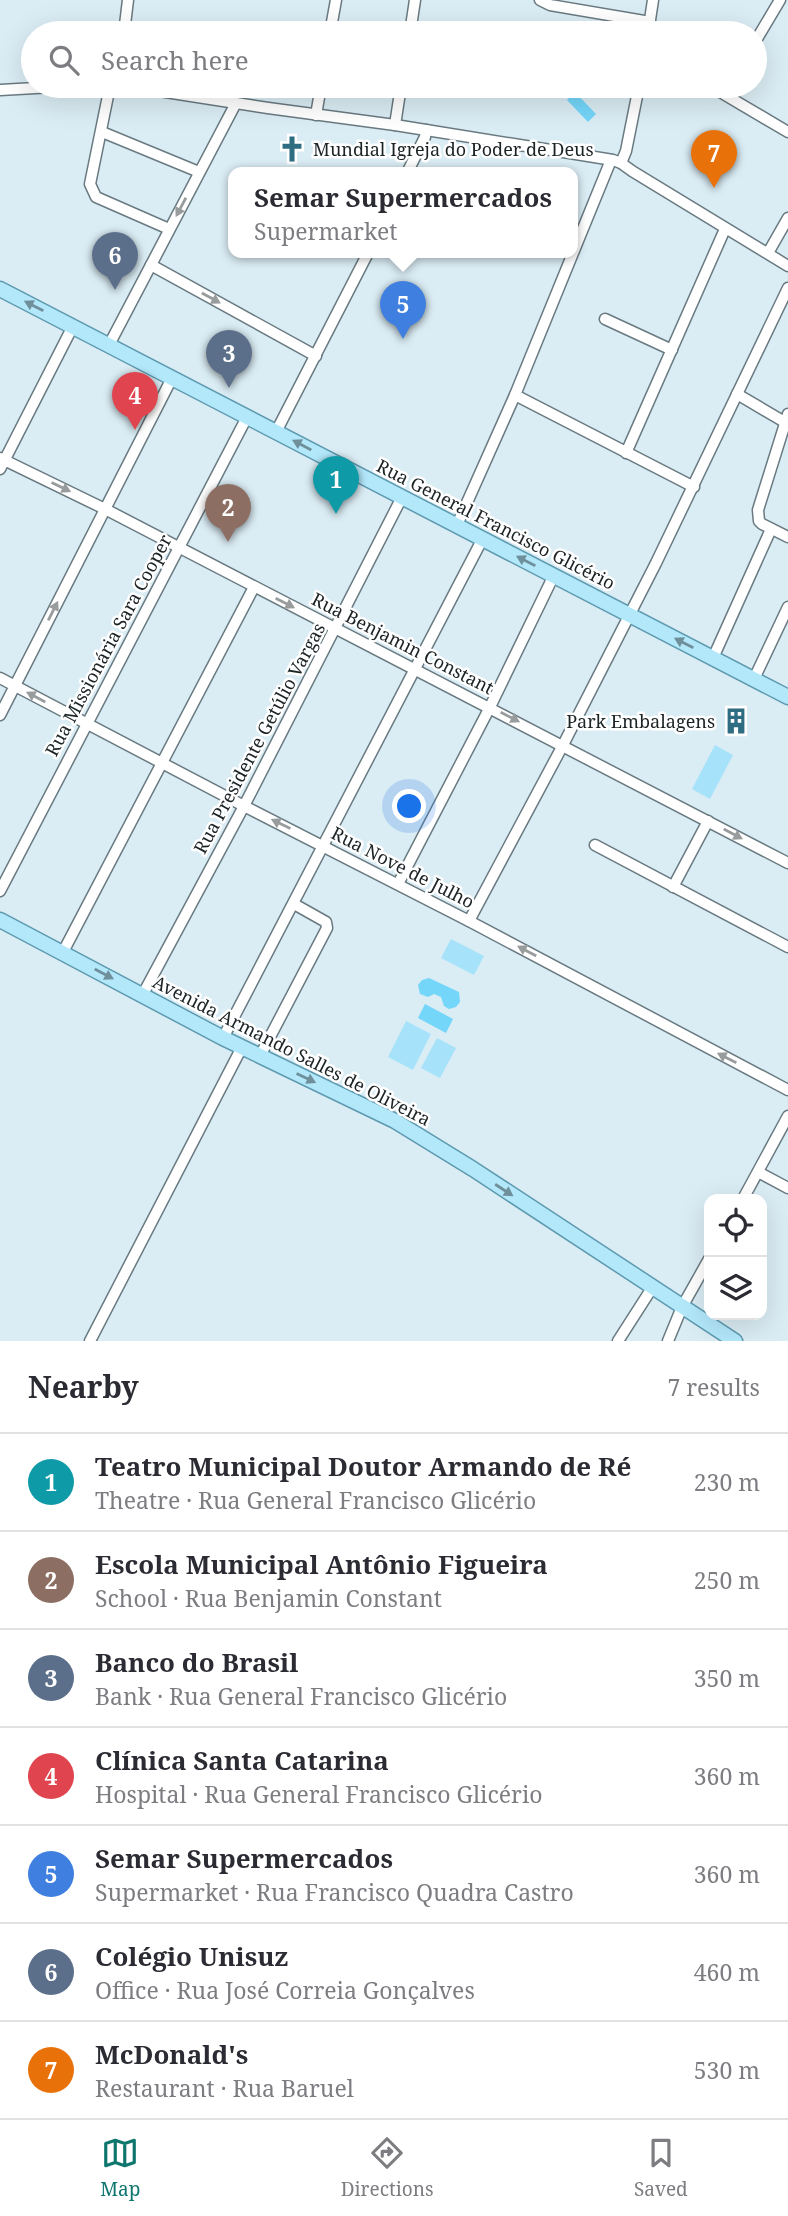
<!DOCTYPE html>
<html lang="en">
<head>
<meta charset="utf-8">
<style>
  :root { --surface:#fff; --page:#f2f2f3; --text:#2b2b33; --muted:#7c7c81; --line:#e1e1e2; --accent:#0f766e }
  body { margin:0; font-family:"Noto Serif",serif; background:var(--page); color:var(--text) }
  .controls { position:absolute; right:21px; bottom:21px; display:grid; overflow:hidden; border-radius:14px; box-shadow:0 7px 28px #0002 }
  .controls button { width:63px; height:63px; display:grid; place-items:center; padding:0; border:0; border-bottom:2px solid var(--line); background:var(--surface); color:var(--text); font:35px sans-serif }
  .you { position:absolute; left:410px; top:807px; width:24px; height:24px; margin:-18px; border:5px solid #fff; border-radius:50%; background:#1a73e8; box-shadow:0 0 0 10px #1a73e833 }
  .badge { display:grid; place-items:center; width:46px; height:46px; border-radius:50%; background:var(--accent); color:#fff; font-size:23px; font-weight:700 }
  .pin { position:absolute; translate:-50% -58px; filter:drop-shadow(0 2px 4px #0008) }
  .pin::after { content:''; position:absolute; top:37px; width:24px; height:21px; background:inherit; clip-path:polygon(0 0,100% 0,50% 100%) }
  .popup { position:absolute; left:228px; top:167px; width:350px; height:91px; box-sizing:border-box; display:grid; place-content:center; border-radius:14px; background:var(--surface); filter:drop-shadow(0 2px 5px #0005); font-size:23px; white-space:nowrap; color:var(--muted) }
  .popup b { font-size:26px; color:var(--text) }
  .popup::after { content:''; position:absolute; left:50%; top:100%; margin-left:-14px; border:14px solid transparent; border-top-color:var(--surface) }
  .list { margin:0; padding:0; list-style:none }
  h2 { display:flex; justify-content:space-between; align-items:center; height:91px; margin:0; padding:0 28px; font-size:30px }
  h2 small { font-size:23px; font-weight:400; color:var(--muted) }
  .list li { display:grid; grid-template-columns:46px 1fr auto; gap:21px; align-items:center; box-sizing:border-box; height:98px; padding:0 28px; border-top:2px solid var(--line) }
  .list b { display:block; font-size:26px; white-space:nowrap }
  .list p { margin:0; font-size:23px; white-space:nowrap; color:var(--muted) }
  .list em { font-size:23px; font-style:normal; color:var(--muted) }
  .icon { flex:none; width:38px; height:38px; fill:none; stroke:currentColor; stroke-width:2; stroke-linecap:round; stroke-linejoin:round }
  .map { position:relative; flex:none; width:788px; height:1341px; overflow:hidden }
  .search { position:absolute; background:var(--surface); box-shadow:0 7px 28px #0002; left:21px; right:21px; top:21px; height:77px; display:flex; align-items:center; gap:18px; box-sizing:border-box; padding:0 24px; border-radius:38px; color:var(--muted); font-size:26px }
  .sheet { height:777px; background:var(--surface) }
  nav { display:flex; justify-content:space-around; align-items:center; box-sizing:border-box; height:98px; border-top:2px solid var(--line); background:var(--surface); font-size:19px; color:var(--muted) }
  nav a { display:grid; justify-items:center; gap:4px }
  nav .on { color:var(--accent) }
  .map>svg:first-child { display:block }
  .green { fill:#a6e3fa }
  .water { fill:#74d6f9 }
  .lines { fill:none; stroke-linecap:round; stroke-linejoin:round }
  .minor-casing { stroke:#697a81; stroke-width:13 }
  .major-casing { stroke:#5d99af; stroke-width:17 }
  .minor { stroke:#fff; stroke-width:10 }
  .major { stroke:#b3e8fb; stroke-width:14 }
  .oneway { fill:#999c9d }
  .oneway2 { fill:#6f8f9b }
  .labels { text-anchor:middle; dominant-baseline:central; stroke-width:5; stroke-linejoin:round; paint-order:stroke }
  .poi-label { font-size:18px; fill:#1c2325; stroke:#fff; text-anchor:start }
  .street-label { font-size:18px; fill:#1c2325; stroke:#fff }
</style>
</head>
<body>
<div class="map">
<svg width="788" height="1341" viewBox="0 0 788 1341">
  <rect width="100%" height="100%" fill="#daecf4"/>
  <g class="green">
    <polygon points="715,745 733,755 710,799 692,789"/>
    <polygon points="451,939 484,956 474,975 441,958"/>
    <polygon points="406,1021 431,1034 413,1070 388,1057"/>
    <polygon points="437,1038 456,1048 440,1078 421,1068"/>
  </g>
  <g class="water">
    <polygon points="575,92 596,114 588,122 567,100"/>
    <polygon points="429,978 459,992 460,1002 456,1007 449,1009 444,1006 441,997 434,994 428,997 420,994 418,985 422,980"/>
    <polygon points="425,1004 453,1019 446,1033 418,1018"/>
  </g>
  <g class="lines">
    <g class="minor-casing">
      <g id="minor">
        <polyline points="540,0 550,5 650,22"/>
        <polyline points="124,33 128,0"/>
        <polyline points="330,33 336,0"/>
        <polyline points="410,33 415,0"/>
        <polyline points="648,33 653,0"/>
        <polyline points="755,42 780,0"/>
        <polyline points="110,86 90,184 96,197 169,229"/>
        <polyline points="127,86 268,108 395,125 613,160 621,163 632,171 788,266"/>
        <polyline points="710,86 788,132"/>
        <polyline points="0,90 71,86"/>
        <polyline points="316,115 321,86"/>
        <polyline points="395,125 401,86"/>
        <polyline points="102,132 199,172"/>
        <polyline points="621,163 626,151 639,86"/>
        <polyline points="407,173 425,137 426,130"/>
        <polyline points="768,253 788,218"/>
        <polyline points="151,265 316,356"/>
        <polyline points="605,319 672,350"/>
        <polyline points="109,345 236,103"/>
        <polyline points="737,394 788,424"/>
        <polyline points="515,395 694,487"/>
        <polyline points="788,414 758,510 759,521 762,524 788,537"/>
        <polyline points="276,432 368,253"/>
        <polyline points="626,453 725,229"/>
        <polyline points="0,458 105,509 788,863"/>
        <polyline points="0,469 73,326"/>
        <polyline points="457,525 515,395 611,160"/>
        <polyline points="713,658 771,529"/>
        <polyline points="0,678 244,806 469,921 788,1090"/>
        <polyline points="754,679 788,607"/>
        <polyline points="0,715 172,378"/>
        <polyline points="595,845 788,947"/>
        <polyline points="398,884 490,707 554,575"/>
        <polyline points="673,887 708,821"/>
        <polyline points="0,891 247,417"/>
        <polyline points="469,921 563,745 656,563 788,288"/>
        <polyline points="63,952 254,587"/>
        <polyline points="143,994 244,806 402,497"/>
        <polyline points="223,1038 483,538"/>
        <polyline points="260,1056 327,928 326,922 294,904"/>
        <polyline points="758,1172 788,1188"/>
        <polyline points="743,1199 788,1116"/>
        <polyline points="90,1341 242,1047"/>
        <polyline points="618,1341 652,1288"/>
        <polyline points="668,1341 682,1307 709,1259"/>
      </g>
    </g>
    <g class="major-casing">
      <g id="major">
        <polyline points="0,289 788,697"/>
        <polyline points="0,920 223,1038 395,1121 473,1169 735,1341"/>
      </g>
    </g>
    <use href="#minor" class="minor"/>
    <use href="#major" class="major"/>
  </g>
  <defs><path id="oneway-solid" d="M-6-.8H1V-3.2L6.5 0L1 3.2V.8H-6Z" transform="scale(1.75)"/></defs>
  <g class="oneway">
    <use href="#oneway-solid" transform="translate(181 207) rotate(118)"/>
    <use href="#oneway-solid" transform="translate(211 298) rotate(29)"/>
    <use href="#oneway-solid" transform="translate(61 487) rotate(26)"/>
    <use href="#oneway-solid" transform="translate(285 603) rotate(27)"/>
    <use href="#oneway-solid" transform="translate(53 611) rotate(-63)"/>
    <use href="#oneway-solid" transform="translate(36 697) rotate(-152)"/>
    <use href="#oneway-solid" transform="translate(510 717) rotate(27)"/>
    <use href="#oneway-solid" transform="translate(281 824) rotate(-154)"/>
    <use href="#oneway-solid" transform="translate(733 834) rotate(28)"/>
    <use href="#oneway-solid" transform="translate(527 951) rotate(-152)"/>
    <use href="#oneway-solid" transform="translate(727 1058) rotate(-153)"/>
  </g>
  <g class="oneway2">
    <use href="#oneway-solid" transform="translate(34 306) rotate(-153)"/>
    <use href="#oneway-solid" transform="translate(302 445) rotate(-152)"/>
    <use href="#oneway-solid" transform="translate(526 561) rotate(-153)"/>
    <use href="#oneway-solid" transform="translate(684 643) rotate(-153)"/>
    <use href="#oneway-solid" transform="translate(104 974) rotate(28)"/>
    <use href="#oneway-solid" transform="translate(306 1078) rotate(26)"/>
    <use href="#oneway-solid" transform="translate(504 1190) rotate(33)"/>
  </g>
  <defs>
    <g id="church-bare" transform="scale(2.1)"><path d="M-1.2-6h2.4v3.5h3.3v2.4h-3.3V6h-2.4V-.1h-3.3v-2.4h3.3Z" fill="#2e6c82" stroke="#fff" stroke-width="2.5" paint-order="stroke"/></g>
    <g id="building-bare" transform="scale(2.1)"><path d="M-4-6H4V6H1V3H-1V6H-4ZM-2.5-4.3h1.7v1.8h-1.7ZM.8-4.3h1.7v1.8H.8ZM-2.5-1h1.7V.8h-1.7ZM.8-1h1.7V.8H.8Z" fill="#2e6c82" stroke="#fff" stroke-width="2.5" paint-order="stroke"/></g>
  </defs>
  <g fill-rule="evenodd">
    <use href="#church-bare" x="292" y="149"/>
    <use href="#building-bare" x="736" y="721"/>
  </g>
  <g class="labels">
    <g class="poi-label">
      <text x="313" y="149">Mundial Igreja do Poder de Deus</text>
      <text x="715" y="721" text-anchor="end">Park Embalagens</text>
    </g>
    <g class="street-label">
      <text transform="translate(496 524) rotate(27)">Rua General Francisco Glicério</text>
      <text transform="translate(403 643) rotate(27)">Rua Benjamin Constant</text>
      <text transform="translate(108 645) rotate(-62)">Rua Missionária Sara Cooper</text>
      <text transform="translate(259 738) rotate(-62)">Rua Presidente Getúlio Vargas</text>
      <text transform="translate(403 867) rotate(27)">Rua Nove de Julho</text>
      <text transform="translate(292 1050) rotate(27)">Avenida Armando Salles de Oliveira</text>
    </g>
  </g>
</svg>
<div class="controls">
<button><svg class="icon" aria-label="locate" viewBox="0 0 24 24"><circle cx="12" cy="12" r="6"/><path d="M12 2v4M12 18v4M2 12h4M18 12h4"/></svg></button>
<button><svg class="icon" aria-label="layers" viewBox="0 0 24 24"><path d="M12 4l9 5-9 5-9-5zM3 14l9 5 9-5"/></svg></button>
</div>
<div class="you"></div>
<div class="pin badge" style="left:336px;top:514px;background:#0f9aa8">1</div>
<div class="pin badge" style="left:228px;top:542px;background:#8d6e63">2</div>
<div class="pin badge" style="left:229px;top:388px;background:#5c6f8a">3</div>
<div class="pin badge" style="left:135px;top:430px;background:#e0444e">4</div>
<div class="pin badge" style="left:403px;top:339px;background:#3f7fe0">5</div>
<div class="popup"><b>Semar Supermercados</b>Supermarket</div>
<div class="pin badge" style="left:115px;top:290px;background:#5c6f8a">6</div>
<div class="pin badge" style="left:714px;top:188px;background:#e8710a">7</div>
<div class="search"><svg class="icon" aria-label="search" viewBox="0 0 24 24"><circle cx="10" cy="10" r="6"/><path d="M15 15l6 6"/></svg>Search here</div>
</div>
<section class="sheet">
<h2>Nearby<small>7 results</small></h2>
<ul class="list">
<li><span class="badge" style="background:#0f9aa8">1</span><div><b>Teatro Municipal Doutor Armando de Ré</b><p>Theatre · Rua General Francisco Glicério</p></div><em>230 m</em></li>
<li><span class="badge" style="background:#8d6e63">2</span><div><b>Escola Municipal Antônio Figueira</b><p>School · Rua Benjamin Constant</p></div><em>250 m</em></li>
<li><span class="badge" style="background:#5c6f8a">3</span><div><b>Banco do Brasil</b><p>Bank · Rua General Francisco Glicério</p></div><em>350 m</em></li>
<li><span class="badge" style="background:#e0444e">4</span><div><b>Clínica Santa Catarina</b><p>Hospital · Rua General Francisco Glicério</p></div><em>360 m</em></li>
<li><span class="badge" style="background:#3f7fe0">5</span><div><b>Semar Supermercados</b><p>Supermarket · Rua Francisco Quadra Castro</p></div><em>360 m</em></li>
<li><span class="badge" style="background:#5c6f8a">6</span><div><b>Colégio Unisuz</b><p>Office · Rua José Correia Gonçalves</p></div><em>460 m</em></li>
<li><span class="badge" style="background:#e8710a">7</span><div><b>McDonald's</b><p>Restaurant · Rua Baruel</p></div><em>530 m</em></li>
</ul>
</section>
<nav>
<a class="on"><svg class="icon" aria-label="map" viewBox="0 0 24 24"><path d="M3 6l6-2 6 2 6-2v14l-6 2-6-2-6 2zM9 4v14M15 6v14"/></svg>Map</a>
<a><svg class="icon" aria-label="directions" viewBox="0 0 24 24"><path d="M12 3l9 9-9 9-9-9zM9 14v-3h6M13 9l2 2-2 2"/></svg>Directions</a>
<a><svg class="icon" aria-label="saved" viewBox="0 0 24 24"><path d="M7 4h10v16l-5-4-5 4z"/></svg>Saved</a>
</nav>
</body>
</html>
